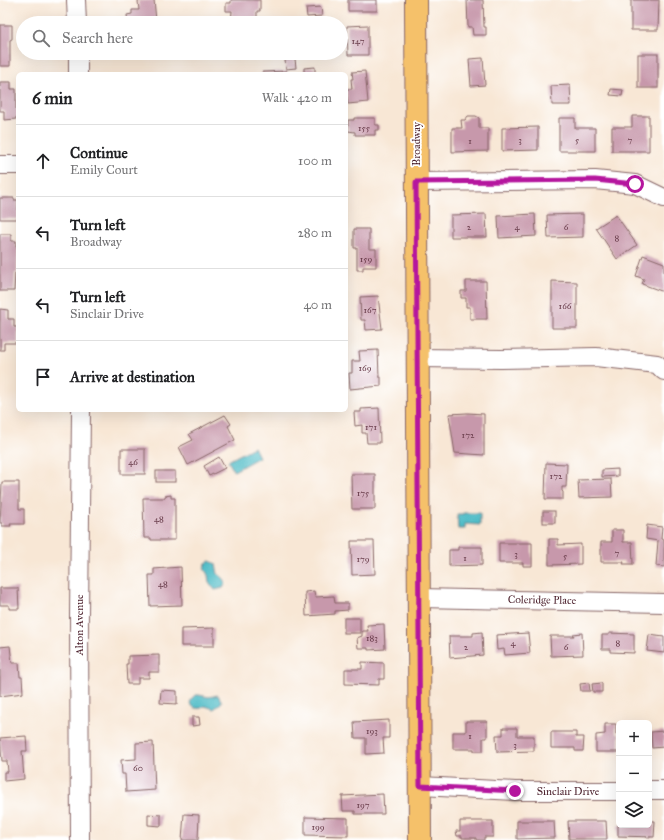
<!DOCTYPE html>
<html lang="en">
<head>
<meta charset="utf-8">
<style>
  :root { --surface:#fff; --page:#f2f2f2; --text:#202124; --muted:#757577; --line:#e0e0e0 }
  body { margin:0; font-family:"IM FELL Great Primer",serif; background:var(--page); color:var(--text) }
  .controls { position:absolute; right:12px; bottom:12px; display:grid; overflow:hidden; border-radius:6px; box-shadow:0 4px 16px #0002 }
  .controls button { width:36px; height:36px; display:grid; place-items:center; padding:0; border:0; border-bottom:1px solid var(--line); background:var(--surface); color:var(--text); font:20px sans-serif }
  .stop { position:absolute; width:12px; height:12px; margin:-9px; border:3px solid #b5179e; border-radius:50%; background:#fff }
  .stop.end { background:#b5179e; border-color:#fff; box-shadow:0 1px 4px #0008 }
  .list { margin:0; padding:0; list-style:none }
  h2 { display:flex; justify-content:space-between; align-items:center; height:52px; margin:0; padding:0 16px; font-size:17px }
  h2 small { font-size:13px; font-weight:400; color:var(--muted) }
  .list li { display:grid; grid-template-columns:26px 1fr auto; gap:12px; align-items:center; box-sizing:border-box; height:72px; padding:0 16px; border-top:1px solid var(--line) }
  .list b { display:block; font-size:15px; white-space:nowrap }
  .list p { margin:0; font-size:13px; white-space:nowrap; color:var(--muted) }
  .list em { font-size:13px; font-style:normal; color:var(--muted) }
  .icon { flex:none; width:22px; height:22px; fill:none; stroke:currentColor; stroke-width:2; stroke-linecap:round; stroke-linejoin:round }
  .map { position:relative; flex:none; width:664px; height:840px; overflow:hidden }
  .search { position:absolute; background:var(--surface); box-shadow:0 4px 16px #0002; left:16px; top:16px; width:332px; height:44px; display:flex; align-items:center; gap:10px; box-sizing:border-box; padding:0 14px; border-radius:22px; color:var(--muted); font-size:15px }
  .panel { position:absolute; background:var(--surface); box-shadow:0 4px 16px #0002; left:16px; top:72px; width:332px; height:340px; border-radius:6px }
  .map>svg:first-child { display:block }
  .water { fill:#4dbbc6; stroke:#4c6d78 }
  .building { fill:#c798ab }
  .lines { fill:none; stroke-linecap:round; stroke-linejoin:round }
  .minor-casing { stroke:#876566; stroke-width:20 }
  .major-casing { stroke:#876566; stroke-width:24 }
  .minor { stroke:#fff; stroke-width:18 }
  .major { stroke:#f5c16b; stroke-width:22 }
  .route { stroke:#b5179e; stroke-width:5 }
  .labels { text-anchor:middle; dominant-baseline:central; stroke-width:3.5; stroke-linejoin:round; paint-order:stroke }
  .number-label { font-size:9px; fill:#693d4b }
  .street-label { font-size:11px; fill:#4a1f2b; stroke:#fff }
</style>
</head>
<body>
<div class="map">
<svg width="664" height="840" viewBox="0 0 664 840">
  <rect width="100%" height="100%" fill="#fff"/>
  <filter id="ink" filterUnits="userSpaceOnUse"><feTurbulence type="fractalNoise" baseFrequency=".025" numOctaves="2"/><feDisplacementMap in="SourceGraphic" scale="8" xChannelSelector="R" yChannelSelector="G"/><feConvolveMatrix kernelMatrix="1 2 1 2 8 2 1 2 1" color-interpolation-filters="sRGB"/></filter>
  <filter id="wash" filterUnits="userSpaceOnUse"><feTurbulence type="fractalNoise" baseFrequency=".012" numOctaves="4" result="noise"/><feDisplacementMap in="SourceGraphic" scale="16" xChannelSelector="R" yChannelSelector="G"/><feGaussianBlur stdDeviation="0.9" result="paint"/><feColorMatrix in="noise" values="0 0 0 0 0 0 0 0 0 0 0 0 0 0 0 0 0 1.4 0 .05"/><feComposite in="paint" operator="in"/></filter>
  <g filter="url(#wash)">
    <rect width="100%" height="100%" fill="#f8e7d5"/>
    <g class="water">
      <polygon points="254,447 259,457 234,471 228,461"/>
      <polygon points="463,513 480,513 480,525 465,524 465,529 458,529 457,514 463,514"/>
      <path d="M210,561l6,3 2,10c6,4 10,7 5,14l-8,2 -6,-8 -1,-7 -4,-7 2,-5z"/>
      <path d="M195,695h4l10,2 9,-2 4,7 -8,7 -9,-3c-5,4 -12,3 -15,-3l2,-5z"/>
    </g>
    <g id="blocks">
      <g class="building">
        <polygon points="154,0 156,21 153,21 153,23 128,23 127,15 132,14 132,10 139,10 138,1"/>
        <polygon points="231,0 260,0 260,11 257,11 257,23 231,23 232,11 226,11 226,3 231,3"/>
        <rect x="348" y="0" width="29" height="11"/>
        <polygon points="467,0 483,0 484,27 486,27 486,35 473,35 472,27 468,27"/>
        <polygon points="631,0 659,0 658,30 631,30"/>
        <polygon points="321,7 322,16 307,17 306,8"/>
        <polygon points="0,25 12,25 12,39 10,40 10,66 0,66"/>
        <polygon points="368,25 368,55 348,55 347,26"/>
        <rect x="638" y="54" width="20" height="34"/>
        <polygon points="483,58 485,85 471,86 469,59"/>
        <polygon points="295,59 296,68 286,69 285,60"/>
        <polygon points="315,67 315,74 304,74 304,68"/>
        <polygon points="287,71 287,74 262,74 262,72"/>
        <polygon points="365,71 368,102 348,104 346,89 352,89 351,79 353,79 352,72"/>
        <polygon points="0,82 11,82 11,89 16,89 16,109 18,109 18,116 16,117 16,119 4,120 4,111 0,111"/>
        <polygon points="570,85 571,105 552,105 551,86"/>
        <polygon points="611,89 623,90 622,96 610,95"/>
        <polygon points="468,116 476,116 479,118 479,128 488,128 488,151 452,152 452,128 462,128 461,120 465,120"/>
        <polygon points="632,116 649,116 649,151 612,151 612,127 632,127"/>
        <polygon points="354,118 375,118 375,125 379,125 379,130 375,130 375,135 355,135 355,132 348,131 348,120 354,120"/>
        <polygon points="559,118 575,118 575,128 595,128 595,151 559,151"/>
        <polygon points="538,127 538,150 502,151 502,128"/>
        <polygon points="0,198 14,198 14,200 18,200 18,219 0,219"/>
        <polygon points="486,214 487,237 451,237 451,215"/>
        <polygon points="535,214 536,236 499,238 498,216"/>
        <polygon points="583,214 583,237 548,238 547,215"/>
        <polygon points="616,215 637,245 617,259 596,228"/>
        <polygon points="354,229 369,229 369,249 376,249 376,267 363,267 363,270 357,270 357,248 354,248"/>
        <polygon points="0,234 11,234 11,241 16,241 16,247 18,247 17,273 15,273 14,291 0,291"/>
        <polygon points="643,255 664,263 664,292 642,284 644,279 636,276"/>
        <polygon points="466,281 486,281 487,319 470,319 470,307 466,307 466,298 461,298 461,291 466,291"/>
        <polygon points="552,281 577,282 577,328 552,328"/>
        <polygon points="378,296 382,329 366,330 365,320 361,320 360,297"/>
        <polygon points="0,309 8,310 8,319 14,319 14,327 18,327 18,343 4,343 4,350 0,350"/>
        <polygon points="378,350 379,377 381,377 381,386 350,389 349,373 352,373 352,361 360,361 359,351"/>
        <polygon points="379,408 380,443 367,443 366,433 362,433 362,425 355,426 354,412 361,412 361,409"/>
        <polygon points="467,413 484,414 484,455 455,453 449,414"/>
        <polygon points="225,415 231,424 228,426 235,440 188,465 179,447 193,440 189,434"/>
        <rect x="121" y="449" width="24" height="25"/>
        <polygon points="219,457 225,468 209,476 204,466"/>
        <polygon points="546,463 567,464 566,487 562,487 562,491 563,492 563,499 545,499"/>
        <polygon points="618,469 618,476 602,477 602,470"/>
        <rect x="156" y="471" width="19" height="11"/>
        <polygon points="351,474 375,474 375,509 352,509"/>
        <polygon points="611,479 612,497 579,498 578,480"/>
        <polygon points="2,482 19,482 19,509 24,509 24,524 10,524 11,526 2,526 2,523 0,523"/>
        <polygon points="171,495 171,498 175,498 175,540 151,540 151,538 144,538 143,498 165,498 165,496"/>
        <rect x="543" y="511" width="12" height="12"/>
        <polygon points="647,525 662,527 661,539 664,540 664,567 656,566 658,541 646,539"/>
        <polygon points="612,530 623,530 623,542 632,542 633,564 623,564 624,562 601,562 601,542 612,542"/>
        <polygon points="549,539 558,539 558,545 581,544 581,564 549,565"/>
        <polygon points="351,541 374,541 375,574 352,575"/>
        <polygon points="499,543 532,543 532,566 523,566 523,563 499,563"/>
        <polygon points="458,547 482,547 482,565 449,566 449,550 458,550"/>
        <polygon points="181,567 182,605 150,606 149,575 154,575 154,569"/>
        <polygon points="0,588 18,588 19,609 9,609 9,605 0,605"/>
        <polygon points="314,591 315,597 334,596 335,603 348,603 348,610 335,611 335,614 306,616 305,592"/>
        <rect x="344" y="618" width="16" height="15"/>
        <polygon points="384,624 385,649 368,650 368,648 358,648 357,638 362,636 362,631 368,631 367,625"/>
        <polygon points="214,628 214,646 181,646 181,629"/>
        <polygon points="482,632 483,655 450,658 449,636 473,636 473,633"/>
        <polygon points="528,633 530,653 505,655 504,649 497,650 496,635"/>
        <polygon points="582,633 583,655 551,656 550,636 574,636 573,634"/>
        <polygon points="609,633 634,634 634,653 610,652 610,649 602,649 602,635 609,635"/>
        <polygon points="649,635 664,637 664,653 647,651"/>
        <polygon points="10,646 12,663 19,663 20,677 22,677 23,693 0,696 0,647"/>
        <polygon points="159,655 159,672 149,672 149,678 138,678 138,684 127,684 126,664 128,664 128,656"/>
        <polygon points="362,662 384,663 384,679 379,679 379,685 345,684 345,669 362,669"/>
        <polygon points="589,683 590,691 581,691 580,684"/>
        <polygon points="602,683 602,692 593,692 592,684"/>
        <polygon points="161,690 177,691 177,704 160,703"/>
        <polygon points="192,717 199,717 200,725 192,726"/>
        <polygon points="389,720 389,738 383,738 384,753 366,754 366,738 355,738 354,722"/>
        <polygon points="466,721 487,721 487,738 483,738 483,751 474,751 474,749 453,749 453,732 466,732"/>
        <polygon points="605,724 616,724 616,734 619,734 619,752 596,752 596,735 605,734"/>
        <polygon points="503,728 517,728 517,736 534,736 534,751 497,752 496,735 503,735"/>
        <polygon points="664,731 664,747 652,748 651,732"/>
        <polygon points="551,732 576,732 576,737 584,737 583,751 575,751 575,748 551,748"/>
        <polygon points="26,736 27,751 22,751 24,779 4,781 4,772 8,772 7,761 2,761 0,738"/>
        <polygon points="153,742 155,790 126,792 125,774 122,774 121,760 136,759 136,743"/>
        <polygon points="383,794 384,814 355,814 355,811 343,811 342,796"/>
        <polygon points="148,814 161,815 161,826 148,825"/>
        <polygon points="184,814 199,815 198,840 182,840"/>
        <polygon points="305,817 348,818 348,836 305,835"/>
        <polygon points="460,821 493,821 493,837 484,837 484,840 476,840 476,838 462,838 462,836 457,836 456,831 460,831"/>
        <polygon points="517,821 554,821 555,838 517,839"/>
        <polygon points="568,821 606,821 607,839 569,839"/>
        <polygon points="649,821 655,821 654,837 618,836 618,825 649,825"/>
      </g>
    </g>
  </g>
  <g filter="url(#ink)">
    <use href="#blocks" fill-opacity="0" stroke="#876566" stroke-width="1"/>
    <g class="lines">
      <g class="minor-casing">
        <g id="minor">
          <polyline points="76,0 77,23"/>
          <polyline points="78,53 78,74"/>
          <polyline points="0,165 18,165"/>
          <polyline points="416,182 595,180 635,184 664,198"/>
          <polyline points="418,358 501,359 596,357 657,364 664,371"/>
          <polyline points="420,598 664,603"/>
          <polyline points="421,786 515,791 619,791"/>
          <polyline points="649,790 664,790"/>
          <polyline points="80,840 79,617 81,410"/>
        </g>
      </g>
      <g class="major-casing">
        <polyline id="major" points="416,0 420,840"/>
      </g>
      <use href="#minor" class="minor"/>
      <use href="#major" class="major"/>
    </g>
  </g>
  <g class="lines" filter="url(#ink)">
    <polyline class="route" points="515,791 420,786 416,182 595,180 635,184"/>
  </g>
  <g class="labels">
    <g class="number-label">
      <text x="358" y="40">147</text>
      <text x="364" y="127">155</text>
      <text x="520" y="139">3</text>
      <text x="577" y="139">5</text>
      <text x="630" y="139">7</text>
      <text x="470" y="140">1</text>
      <text x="469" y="226">2</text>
      <text x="517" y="226">4</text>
      <text x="566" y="226">6</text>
      <text x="617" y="237">8</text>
      <text x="366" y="258">159</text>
      <text x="565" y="305">166</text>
      <text x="370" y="309">167</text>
      <text x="365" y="367">169</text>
      <text x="371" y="426">171</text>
      <text x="468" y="434">172</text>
      <text x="133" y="461">46</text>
      <text x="556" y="475">172</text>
      <text x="363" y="492">175</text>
      <text x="159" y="518">48</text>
      <text x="617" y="552">7</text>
      <text x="516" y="553">3</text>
      <text x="565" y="555">5</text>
      <text x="465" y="557">1</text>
      <text x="363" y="558">179</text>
      <text x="163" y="583">48</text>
      <text x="372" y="637">183</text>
      <text x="513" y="642">4</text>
      <text x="618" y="642">8</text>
      <text x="466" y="646">2</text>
      <text x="566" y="646">6</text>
      <text x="372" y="730">193</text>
      <text x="470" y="735">1</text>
      <text x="515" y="744">3</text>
      <text x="138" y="767">60</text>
      <text x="363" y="804">197</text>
      <text x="318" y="826">199</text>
    </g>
    <g class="street-label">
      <text transform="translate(416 144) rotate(-90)">Broadway</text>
      <text transform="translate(542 600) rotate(1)">Coleridge Place</text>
      <text transform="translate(79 625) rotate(-90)">Alton Avenue</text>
      <text x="568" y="791">Sinclair Drive</text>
    </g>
  </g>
</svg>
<div class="controls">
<button>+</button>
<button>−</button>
<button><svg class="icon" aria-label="layers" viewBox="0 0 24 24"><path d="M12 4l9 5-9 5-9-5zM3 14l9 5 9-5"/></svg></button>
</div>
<div class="stop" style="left:635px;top:184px"></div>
<div class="stop end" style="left:515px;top:791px"></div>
<div class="search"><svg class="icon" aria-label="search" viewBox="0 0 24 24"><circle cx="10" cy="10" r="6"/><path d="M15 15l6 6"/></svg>Search here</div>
<section class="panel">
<h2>6 min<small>Walk · 420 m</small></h2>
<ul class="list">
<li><svg class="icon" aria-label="ahead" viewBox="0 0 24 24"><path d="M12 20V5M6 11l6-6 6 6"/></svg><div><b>Continue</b><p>Emily Court</p></div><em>100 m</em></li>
<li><svg class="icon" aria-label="left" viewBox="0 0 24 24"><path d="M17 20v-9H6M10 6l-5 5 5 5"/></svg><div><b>Turn left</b><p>Broadway</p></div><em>280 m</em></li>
<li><svg class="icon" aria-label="left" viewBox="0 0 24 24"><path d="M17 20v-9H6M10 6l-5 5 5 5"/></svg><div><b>Turn left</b><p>Sinclair Drive</p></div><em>40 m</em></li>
<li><svg class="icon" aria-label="arrive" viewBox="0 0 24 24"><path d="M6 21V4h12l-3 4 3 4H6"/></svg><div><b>Arrive at destination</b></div></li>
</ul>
</section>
</div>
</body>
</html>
